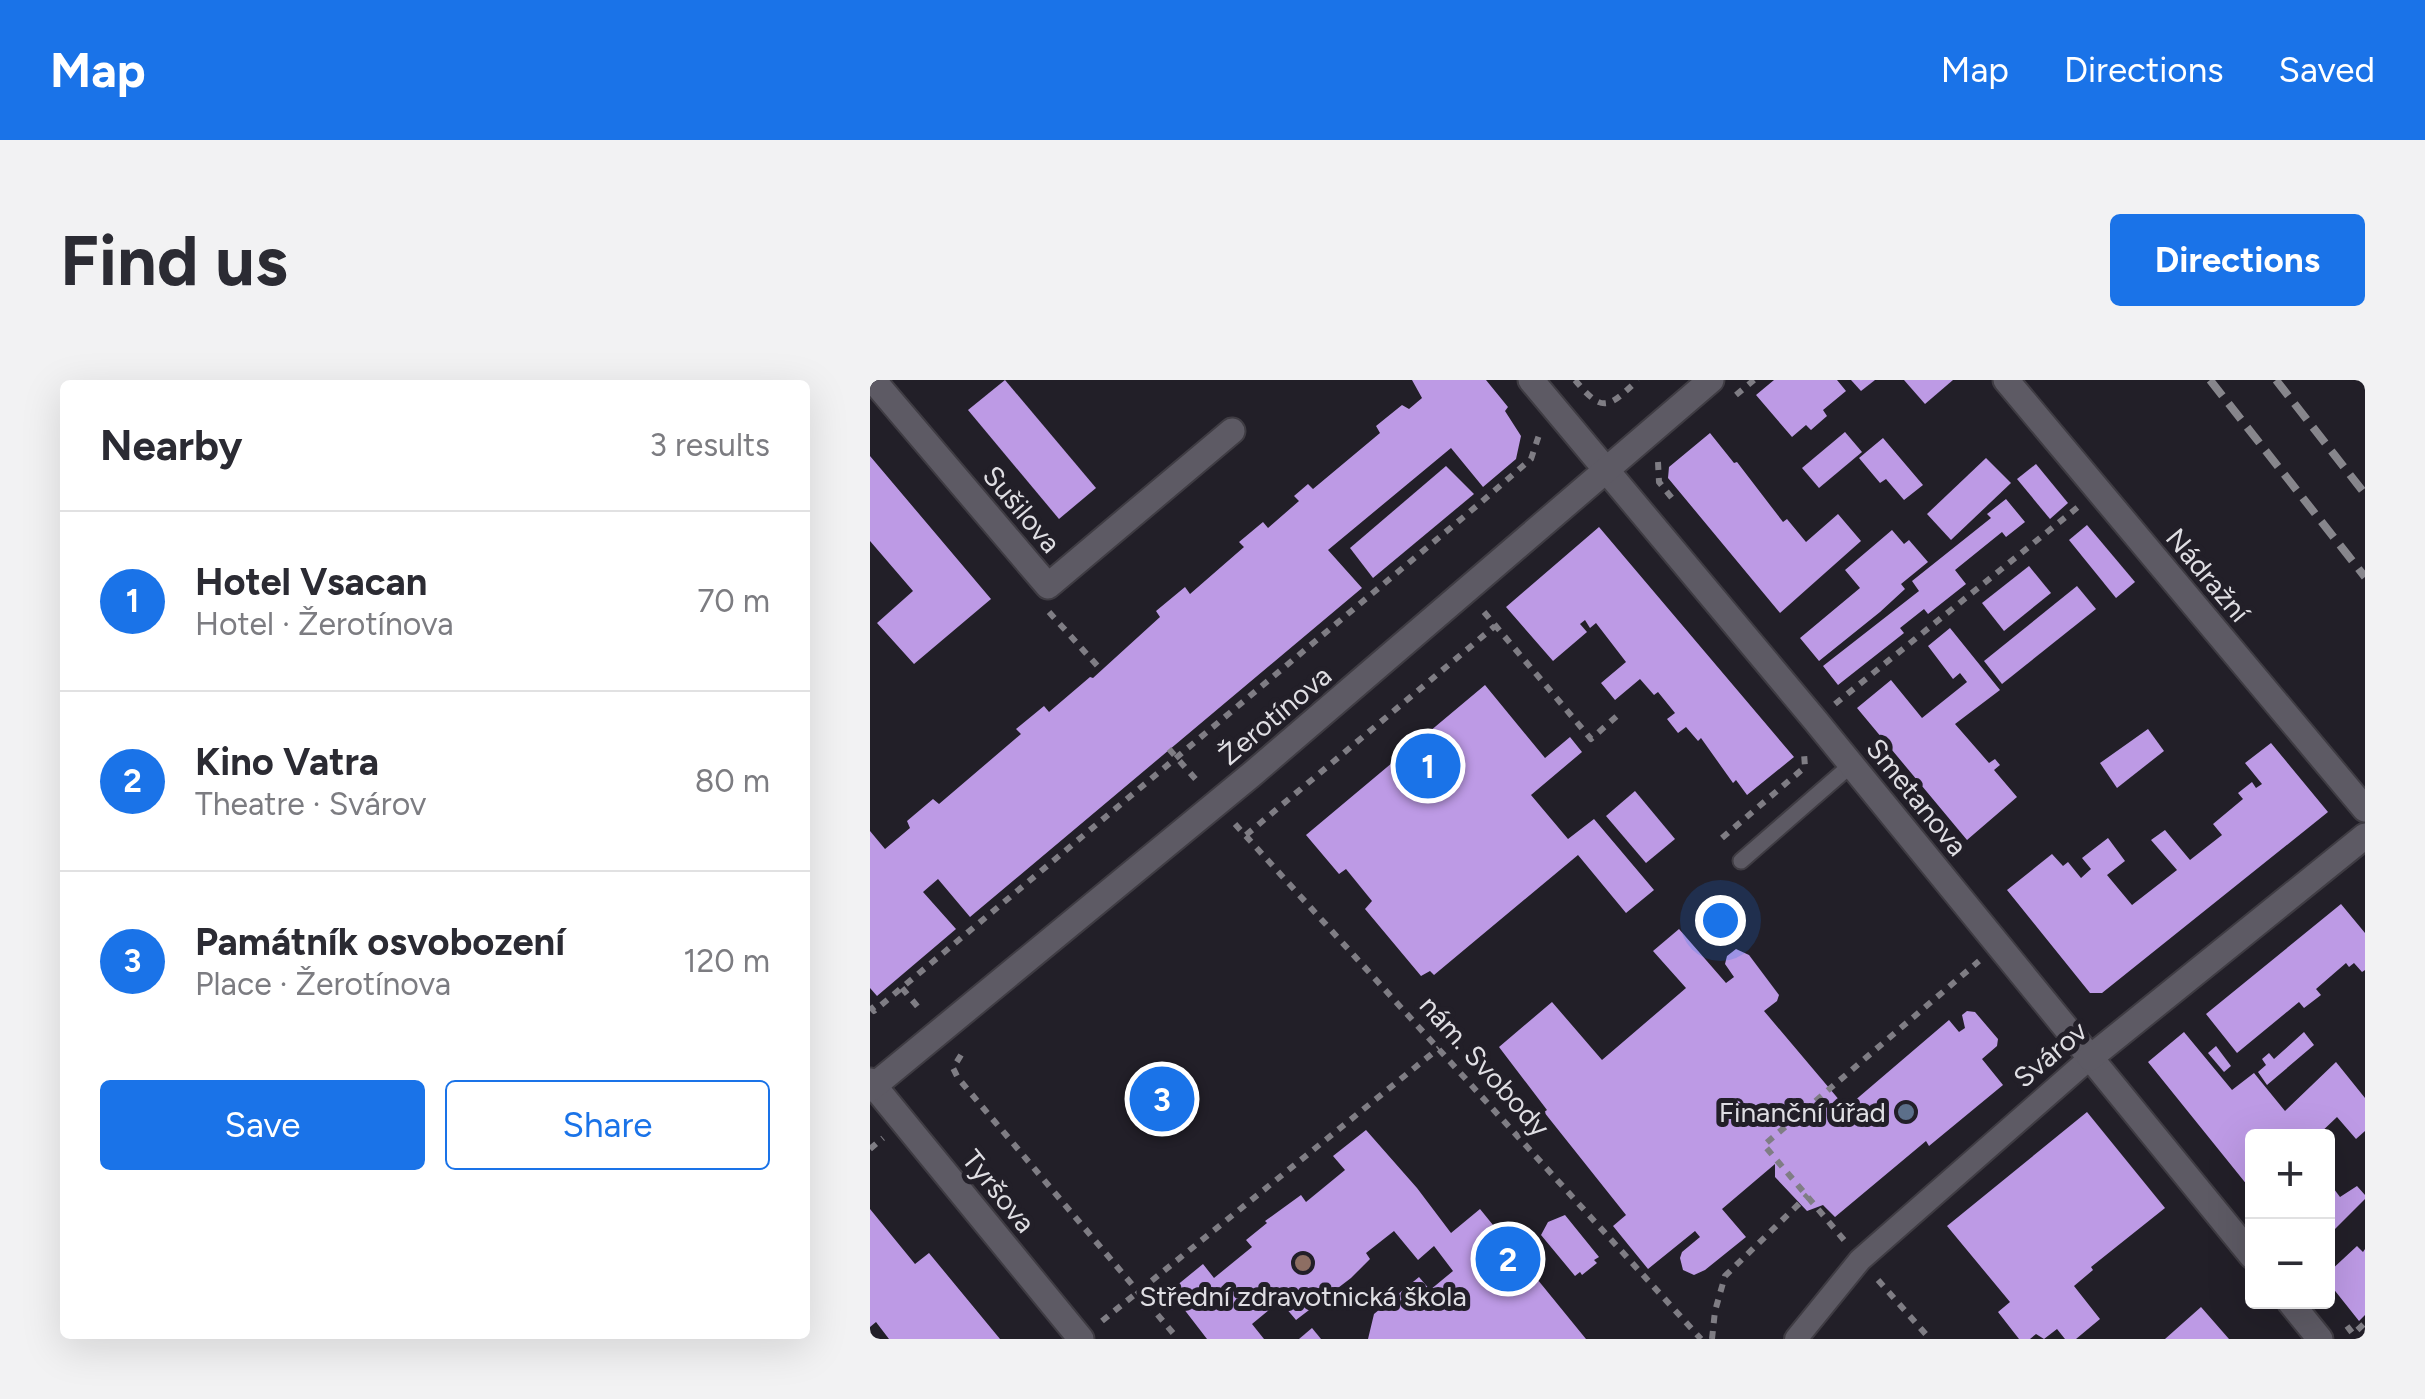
<!DOCTYPE html>
<html lang="en">
<head>
<meta charset="utf-8">
<style>
  :root { --surface:#fff; --page:#f2f2f3; --text:#2b2b33; --muted:#7c7c81; --line:#e1e1e2; --accent:#1a73e8 }
  body { margin:0; font-family:Figtree,sans-serif; background:var(--page); color:var(--text) }
  .controls { position:absolute; right:30px; bottom:30px; display:grid; overflow:hidden; border-radius:10px; box-shadow:0 10px 40px #0002 }
  .controls button { width:90px; height:90px; display:grid; place-items:center; padding:0; border:0; border-bottom:2px solid var(--line); background:var(--surface); color:var(--text); font:50px sans-serif }
  .you { position:absolute; left:850px; top:540px; width:35px; height:35px; margin:-25px; border:8px solid #fff; border-radius:50%; background:#1a73e8; box-shadow:0 0 0 15px #1a73e833 }
  .badge { display:grid; place-items:center; width:65px; height:65px; border-radius:50%; background:var(--accent); color:#fff; font-size:32px; font-weight:700 }
  .pin { position:absolute; translate:-50% -50%; border:5px solid #fff; box-shadow:0 2px 10px #0006 }
  .list { margin:0; padding:0; list-style:none }
  h2 { display:flex; justify-content:space-between; align-items:center; height:130px; margin:0; padding:0 40px; font-size:42px }
  h2 small { font-size:32px; font-weight:400; color:var(--muted) }
  .list li { display:grid; grid-template-columns:65px 1fr auto; gap:30px; align-items:center; box-sizing:border-box; height:180px; padding:0 40px; border-top:2px solid var(--line) }
  .list b { display:block; font-size:38px; white-space:nowrap }
  .list p { margin:0; font-size:32px; white-space:nowrap; color:var(--muted) }
  .list em { font-size:32px; font-style:normal; color:var(--muted) }
  .actions { display:flex; gap:20px; padding:30px 40px }
  .actions a { flex:1; padding:22px 0; border:2px solid var(--accent); border-radius:10px; text-align:center; font-size:35px; color:var(--accent) }
  .actions .main { background:var(--accent); color:#fff }
  .map { position:relative; flex:none; width:1495px; height:959px; overflow:hidden; border-radius:10px }
  header { display:flex; align-items:center; gap:60px; box-sizing:border-box; height:140px; padding:0 50px; background:var(--accent); color:#fff }
  header strong { font-size:48px }
  nav { display:flex; gap:55px; margin-inline-start:auto; font-size:35px }
  .intro { display:flex; align-items:center; justify-content:space-between; box-sizing:border-box; height:240px; padding:0 60px }
  h1 { margin:0; font-size:70px }
  .button { padding:25px 45px; border-radius:10px; background:var(--accent); color:#fff; font-size:35px; font-weight:700 }
  main { display:flex; gap:60px; padding:0 60px }
  aside { flex:1; background:var(--surface); border-radius:10px; box-shadow:0 10px 40px #0002 }
  .map>svg:first-child { display:block }
  .building { fill:#bd9ae5 }
  .lines { fill:none; stroke-linecap:round; stroke-linejoin:round }
  .service-casing { stroke:#3f3c43; stroke-width:19 }
  .pedestrian-casing { stroke:#3f3c43; stroke-width:26 }
  .minor-casing { stroke:#3f3c43; stroke-width:29 }
  .tertiary-casing { stroke:#3f3c43; stroke-width:29 }
  .path { stroke:#7f7d84; stroke-width:6; stroke-dasharray:8 8; stroke-linecap:butt }
  .service { stroke:#5d5a64; stroke-width:15 }
  .pedestrian { stroke:#5d5a64; stroke-width:22 }
  .minor { stroke:#5d5a64; stroke-width:25 }
  .tertiary { stroke:#5d5a64; stroke-width:25 }
  .rail { stroke:#87868c; stroke-width:8; stroke-dasharray:20 10; stroke-linecap:butt }
  .service-dot { fill:#5c6f8a; stroke:#221f28; stroke-width:4 }
  .education-dot { fill:#8d6e63; stroke:#221f28; stroke-width:4 }
  .labels { text-anchor:middle; dominant-baseline:central; stroke-width:10; stroke-linejoin:round; paint-order:stroke }
  .street-label { font-size:28px; fill:#dfdee3; stroke:#221f28 }
  .poi-label { font-size:28px; fill:#dfdee3; stroke:#221f28; text-anchor:end }
</style>
</head>
<body>
<header>
<strong>Map</strong>
<nav><a>Map</a><a>Directions</a><a>Saved</a></nav>
</header>
<div class="intro"><h1>Find us</h1><a class="button">Directions</a></div>
<main>
<aside>
<h2>Nearby<small>3 results</small></h2>
<ul class="list">
<li><span class="badge">1</span><div><b>Hotel Vsacan</b><p>Hotel · Žerotínova</p></div><em>70 m</em></li>
<li><span class="badge">2</span><div><b>Kino Vatra</b><p>Theatre · Svárov</p></div><em>80 m</em></li>
<li><span class="badge">3</span><div><b>Památník osvobození</b><p>Place · Žerotínova</p></div><em>120 m</em></li>
</ul>
<div class="actions"><a class="main">Save</a><a>Share</a></div>
</aside>
<div class="map">
<svg width="1495" height="959" viewBox="0 0 1495 959">
  <rect width="100%" height="100%" fill="#221f28"/>
  <g class="building">
    <polygon points="135,0 226,108 189,139 98,30"/>
    <polygon points="542,0 616,0 638,27 635,31 651,56 646,79 613,107 581,68 458,170 492,208 100,537 68,499 53,512 86,549 7,616 0,608 0,451 15,469 40,448 37,441 63,419 69,424 151,354 146,349 174,326 179,332 220,297 223,298 290,237 286,231 315,207 320,214 374,167 369,162 393,142 398,148 429,121 424,116 438,104 443,109 510,53 506,46 532,25 539,29 552,18"/>
    <polygon points="904,0 967,0 976,11 953,30 957,36 941,50 936,45 922,57 886,15"/>
    <polygon points="981,0 1005,0 991,11"/>
    <polygon points="1034,0 1083,0 1055,24"/>
    <polygon points="975,52 992,72 949,108 932,88"/>
    <polygon points="840,53 864,83 867,82 913,142 917,139 936,162 968,134 991,161 910,233 798,98 799,87"/>
    <polygon points="1013,58 1053,105 1034,120 1016,99 1010,103 989,78"/>
    <polygon points="0,76 121,219 44,284 7,243 43,211 0,161"/>
    <polygon points="1116,78 1141,103 1081,160 1057,134"/>
    <polygon points="1166,84 1198,123 1180,139 1147,99"/>
    <polygon points="576,86 604,114 503,198 480,168"/>
    <polygon points="1136,119 1155,142 1136,157 1132,152 1085,190 1096,204 1058,234 1054,229 1030,248 1034,253 968,305 953,286 1049,211 1042,201 1121,138 1117,134"/>
    <polygon points="1217,145 1265,202 1246,218 1199,160"/>
    <polygon points="729,147 924,377 877,415 866,400 863,403 831,358 828,361 816,347 808,353 797,339 805,333 788,312 784,315 770,299 745,320 731,303 756,282 726,243 720,248 715,240 710,244 717,252 683,281 636,227"/>
    <polygon points="1022,150 1034,164 1039,160 1058,182 1031,204 1035,209 1010,232 949,281 930,258 990,208 975,190"/>
    <polygon points="1159,186 1181,213 1134,251 1112,223"/>
    <polygon points="1207,206 1226,229 1132,304 1114,281"/>
    <polygon points="1080,248 1130,310 1085,344 1119,383 1125,379 1130,385 1124,390 1147,417 1097,460 987,328 1021,300 1052,338 1097,302 1090,293 1083,299 1058,266"/>
    <polygon points="615,305 675,378 700,357 712,372 661,415 698,459 724,439 784,510 756,533 708,475 564,595 560,591 551,596 495,529 502,521 476,489 469,494 436,455"/>
    <polygon points="1278,349 1294,371 1247,408 1230,383"/>
    <polygon points="1401,363 1458,432 1232,613 1220,613 1137,510 1182,474 1193,486 1198,482 1211,498 1221,489 1212,478 1238,458 1255,481 1237,495 1262,525 1307,490 1281,460 1295,450 1320,480 1352,455 1343,444 1373,419 1368,413 1382,402 1386,408 1392,404 1375,383"/>
    <polygon points="765,411 805,459 776,483 736,436"/>
    <polygon points="1471,524 1495,553 1495,590 1492,592 1484,583 1479,587 1476,583 1446,609 1451,615 1434,628 1429,622 1367,673 1336,634"/>
    <polygon points="809,549 856,603 864,597 855,584 857,576 866,569 879,575 909,615 907,621 894,631 976,728 1079,640 1089,652 1095,648 1092,635 1097,631 1105,632 1128,659 1127,666 1112,679 1133,705 1059,766 1056,761 965,837 953,825 937,831 905,797 905,784 852,829 876,857 835,890 824,895 813,890 810,878 812,872 830,857 825,851 778,889 743,846 756,835 674,732 677,730 629,667 682,622 732,680 816,608 783,571"/>
    <polygon points="1314,652 1362,710 1384,693 1415,731 1466,682 1495,718 1495,751 1486,759 1467,737 1447,756 1382,756 1382,811 1278,682"/>
    <polygon points="1434,652 1444,665 1397,705 1388,692 1396,685 1392,679 1399,673 1404,679"/>
    <polygon points="1346,666 1361,686 1354,692 1338,673"/>
    <polygon points="1217,732 1295,828 1221,887 1223,890 1204,906 1230,939 1206,959 1195,959 1187,949 1174,959 1166,954 1160,959 1149,959 1128,932 1140,922 1077,846"/>
    <polygon points="496,750 547,808 581,853 610,829 716,959 498,959 504,934 549,897 560,910 583,891 564,866 548,880 524,851 496,873 500,879 481,898 426,940 410,921 382,944 394,959 337,959 300,911 333,884 344,898 382,867 376,860 397,843 395,841 431,815 436,822 475,790 463,776"/>
    <polygon points="1458,801 1470,817 1487,806 1495,815 1495,819 1458,856"/>
    <polygon points="0,829 45,884 59,873 130,959 19,959 6,942 0,947"/>
    <polygon points="695,835 729,877 724,880 727,883 712,895 710,892 705,896 671,855 678,842"/>
    <polygon points="1487,866 1493,872 1495,869 1495,935 1489,941 1458,902 1458,893"/>
    <polygon points="1331,927 1359,959 1295,959"/>
    <polygon points="442,948 451,959 429,959"/>
  </g>
  <g class="lines">
    <g class="service-casing">
      <polyline id="service" points="871,481 981,385"/>
    </g>
    <g class="pedestrian-casing">
      <polyline id="pedestrian" points="926,959 990,880 1220,678"/>
    </g>
    <g class="minor-casing">
      <g id="minor">
        <polyline points="3,0 178,206 362,51"/>
        <polyline points="661,0 945,340 1382,876"/>
        <polyline points="1220,678 1495,456"/>
        <polyline points="0,701 211,959"/>
        <polyline points="0,709 381,395 841,0"/>
        <polyline points="1420,922 1450,959"/>
      </g>
    </g>
    <g class="tertiary-casing">
      <polyline id="tertiary" points="1136,0 1495,429"/>
    </g>
    <g class="path">
      <path d="M705,0c29,35 33,27 63,0"/>
      <polyline points="866,15 884,0"/>
      <polyline points="788,82 789,102 806,123"/>
      <polyline points="179,232 232,291"/>
      <polyline points="614,232 721,359 748,335"/>
      <polyline points="965,324 1208,127"/>
      <polyline points="299,369 329,403"/>
      <polyline points="365,444 831,959"/>
      <polyline points="376,455 625,246"/>
      <polyline points="852,458 935,387 934,373"/>
      <polyline points="32,608 52,632"/>
      <polyline points="0,626 4,631 609,124 661,79 670,52"/>
      <polyline points="91,675 83,688 88,698 308,959"/>
      <polyline points="0,769 13,758"/>
      <polyline points="974,860 894,765 1109,581"/>
      <polyline points="1008,900 1060,959"/>
      <polyline points="232,941 569,668"/>
      <polyline points="1477,946 1483,954 1495,943"/>
      <polyline points="842,959 845,931 855,896 938,815"/>
    </g>
    <use href="#service" class="service"/>
    <use href="#pedestrian" class="pedestrian"/>
    <use href="#minor" class="minor"/>
    <use href="#tertiary" class="tertiary"/>
    <g class="rail">
      <polyline points="1340,0 1495,197"/>
      <polyline points="1406,0 1495,114"/>
    </g>
  </g>
  <circle class="service-dot" cx="1036" cy="732" r="10"/>
  <circle class="education-dot" cx="433" cy="883" r="10"/>
  <g class="labels">
    <g class="street-label">
      <text transform="translate(152 129) rotate(50)">Sušilova</text>
      <text transform="translate(1338 195) rotate(50)">Nádražní</text>
      <text transform="translate(405 335) rotate(-40)">Žerotínova</text>
      <text transform="translate(1047 417) rotate(51)">Smetanova</text>
      <text transform="translate(1180 674) rotate(-40)">Svárov</text>
      <text transform="translate(615 686) rotate(48)">nám. Svobody</text>
      <text transform="translate(129 811) rotate(51)">Tyršova</text>
    </g>
    <g class="poi-label">
      <text x="1016" y="732">Finanční úřad</text>
      <text x="433" y="916" text-anchor="middle">Střední zdravotnická škola</text>
    </g>
  </g>
</svg>
<div class="controls">
<button>+</button>
<button>−</button>
</div>
<div class="you"></div>
<div class="pin badge" style="left:558px;top:386px">1</div>
<div class="pin badge" style="left:638px;top:879px">2</div>
<div class="pin badge" style="left:292px;top:719px">3</div>
</div>
</main>
</body>
</html>
